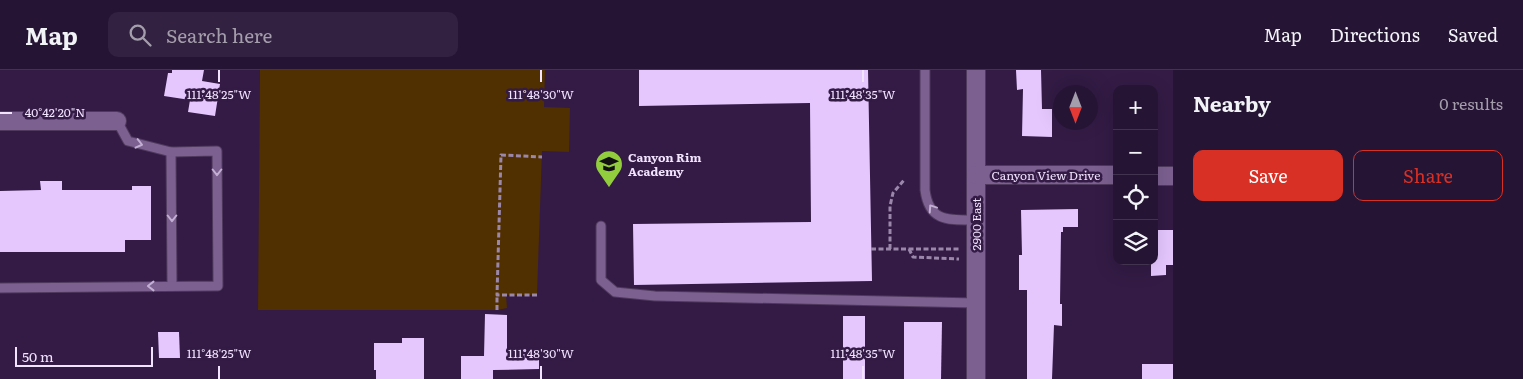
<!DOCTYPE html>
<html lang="en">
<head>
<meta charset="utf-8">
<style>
  :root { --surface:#261434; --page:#322140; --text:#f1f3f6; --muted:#a49eac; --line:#42334f; --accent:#d93025 }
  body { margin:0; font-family:Literata,serif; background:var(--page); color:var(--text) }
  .controls { position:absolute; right:15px; top:15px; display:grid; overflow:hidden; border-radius:10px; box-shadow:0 5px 20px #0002 }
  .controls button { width:45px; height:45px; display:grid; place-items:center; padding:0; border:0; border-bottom:1px solid var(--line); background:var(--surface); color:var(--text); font:25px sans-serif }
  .compass { position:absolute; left:1053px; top:15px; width:45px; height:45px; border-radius:50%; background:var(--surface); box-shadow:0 5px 20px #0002; rotate:180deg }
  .scale { position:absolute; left:15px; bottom:12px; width:138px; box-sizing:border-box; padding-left:5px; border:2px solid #f2e3ff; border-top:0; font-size:14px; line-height:18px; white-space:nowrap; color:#f2e3ff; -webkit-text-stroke:4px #331b45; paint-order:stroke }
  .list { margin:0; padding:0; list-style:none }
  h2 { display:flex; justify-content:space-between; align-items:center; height:65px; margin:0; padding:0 20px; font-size:21px }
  h2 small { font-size:16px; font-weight:400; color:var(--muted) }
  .actions { display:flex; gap:10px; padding:15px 20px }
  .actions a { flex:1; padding:11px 0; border:1px solid var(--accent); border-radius:10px; text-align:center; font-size:18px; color:var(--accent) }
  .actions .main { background:var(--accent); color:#fff }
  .icon { flex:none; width:28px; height:28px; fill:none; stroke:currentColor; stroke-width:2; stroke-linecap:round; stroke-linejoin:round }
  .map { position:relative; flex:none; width:1173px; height:309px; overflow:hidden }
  header { display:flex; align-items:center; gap:30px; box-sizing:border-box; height:70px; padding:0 25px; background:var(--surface); border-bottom:1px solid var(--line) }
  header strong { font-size:24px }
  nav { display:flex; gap:28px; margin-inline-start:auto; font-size:18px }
  .search { width:350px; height:45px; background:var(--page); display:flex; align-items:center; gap:12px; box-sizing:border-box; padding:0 18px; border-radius:10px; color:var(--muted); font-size:19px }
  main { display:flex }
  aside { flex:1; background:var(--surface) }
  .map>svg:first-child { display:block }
  .green { fill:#502f00 }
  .building { fill:#e5c7fe }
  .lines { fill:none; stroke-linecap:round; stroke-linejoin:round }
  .lane-casing { stroke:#4f395d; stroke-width:11 }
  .street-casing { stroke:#4f395d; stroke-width:20 }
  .path { stroke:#9b87aa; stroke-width:3; stroke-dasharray:5 2.5; stroke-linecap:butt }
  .lane { stroke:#7b6090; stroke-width:9 }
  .street { stroke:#7b6090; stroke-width:18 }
  .oneway { stroke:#c2afd3 }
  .ticks { fill:none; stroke:#f2e3ff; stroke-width:2 }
  .labels { text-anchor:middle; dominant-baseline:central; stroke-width:5; stroke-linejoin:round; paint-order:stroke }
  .poi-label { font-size:12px; font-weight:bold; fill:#f2e3ff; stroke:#331b45; text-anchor:start }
  .street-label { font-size:12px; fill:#f2e3ff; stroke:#331b45 }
  .ticks-label { font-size:12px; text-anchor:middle; fill:#f2e3ff; stroke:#331b45; stroke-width:5; stroke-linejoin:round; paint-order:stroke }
</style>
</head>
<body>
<header>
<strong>Map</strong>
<div class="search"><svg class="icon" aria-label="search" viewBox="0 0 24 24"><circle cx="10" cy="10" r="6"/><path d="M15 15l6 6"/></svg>Search here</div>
<nav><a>Map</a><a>Directions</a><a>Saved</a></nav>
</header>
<main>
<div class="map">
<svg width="1173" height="309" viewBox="0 0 1173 309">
  <rect width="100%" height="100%" fill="#331b45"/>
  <polygon class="green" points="260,0 545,0 544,37 570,38 569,82 542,81 537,225 506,225 507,238 497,240 258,240"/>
  <g class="building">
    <polygon points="172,0 204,0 202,11 220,14 215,46 188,42 190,30 164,26 168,3 172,3"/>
    <polygon points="639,0 868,0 872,211 634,215 633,154 811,152 810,33 639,36"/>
    <polygon points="1016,0 1041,0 1042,39 1052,39 1052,67 1022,66 1023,19 1017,20"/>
    <polygon points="40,111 62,111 62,120 132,120 132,116 151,116 151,170 125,170 125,182 0,182 0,121 41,120"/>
    <polygon points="1078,139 1078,157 1063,157 1063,162 1061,162 1060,234 1062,234 1062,256 1054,255 1052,309 1027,309 1027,220 1019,220 1019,185 1022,185 1021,140"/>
    <polygon points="1154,160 1173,160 1173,195 1166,195 1166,205 1151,206 1151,191 1154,191"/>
    <polygon points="485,244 507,245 507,280 539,279 539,299 493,300 493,309 461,309 461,286 484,286"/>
    <rect x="843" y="246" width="22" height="63"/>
    <polygon points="904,252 942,252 941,309 904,309"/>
    <polygon points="158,262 179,262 180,288 159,288"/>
    <polygon points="402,268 424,268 424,309 376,309 376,300 374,300 374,273 402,273"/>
    <rect x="1142" y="294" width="31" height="15"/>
  </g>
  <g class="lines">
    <g class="lane-casing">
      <g id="lane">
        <path d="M925,0v120c4,32 23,30 51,30"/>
        <polyline points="171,82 172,216"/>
        <polyline points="601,156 601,210 615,222 655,226 976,233"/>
        <polyline points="0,218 218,216 217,81 171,82 128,71 117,51"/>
      </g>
    </g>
    <g class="street-casing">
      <g id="street">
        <polyline points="976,0 976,309"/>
        <polyline points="0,51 117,51"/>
        <polyline points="976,105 1117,105"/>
        <polyline points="1154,106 1173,106"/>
      </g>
    </g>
    <g class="path">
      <polyline points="871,179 959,179"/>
      <polyline points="890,179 890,136 893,123 904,110"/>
      <polyline points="909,179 913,187 959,189"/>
      <polyline points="537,225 497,225 501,85 542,87"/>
      <polyline points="497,240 497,225"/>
    </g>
    <use href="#lane" class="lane"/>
    <use href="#street" class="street"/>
  </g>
  <defs><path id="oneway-chevron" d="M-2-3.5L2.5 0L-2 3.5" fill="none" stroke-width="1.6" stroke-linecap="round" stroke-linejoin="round" transform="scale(1.25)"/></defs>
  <g class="oneway">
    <use href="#oneway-chevron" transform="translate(139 74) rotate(14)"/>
    <use href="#oneway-chevron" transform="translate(217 102) rotate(90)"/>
    <use href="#oneway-chevron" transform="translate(932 138) rotate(-124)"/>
    <use href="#oneway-chevron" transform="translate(172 148) rotate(90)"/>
    <use href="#oneway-chevron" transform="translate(151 216) rotate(180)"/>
  </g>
  <path class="ticks" d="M219,0v12M541,0v12M863,0v12M0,43h12M219,296v13M541,296v13M863,296v13"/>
  <defs>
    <g id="school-pin" transform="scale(1.4375)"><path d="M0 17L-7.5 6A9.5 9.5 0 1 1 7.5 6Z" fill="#92cd3e" stroke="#331b45"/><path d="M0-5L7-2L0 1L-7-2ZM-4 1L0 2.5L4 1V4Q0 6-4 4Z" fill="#111"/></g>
  </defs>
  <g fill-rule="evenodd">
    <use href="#school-pin" x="609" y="94"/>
  </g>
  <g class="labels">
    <g class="poi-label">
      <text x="628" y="87">Canyon Rim<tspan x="628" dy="14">Academy</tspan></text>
    </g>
    <g class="street-label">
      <text x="1046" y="105">Canyon View Drive</text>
      <text transform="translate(976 154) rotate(-90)">2900 East</text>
    </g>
  </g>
  <g class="ticks-label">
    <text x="219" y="29">111°48'25"W</text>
    <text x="541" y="29">111°48'30"W</text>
    <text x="863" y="29">111°48'35"W</text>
    <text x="55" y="47">40°42'20"N</text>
    <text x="219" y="288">111°48'25"W</text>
    <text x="541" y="288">111°48'30"W</text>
    <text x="863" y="288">111°48'35"W</text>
  </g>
</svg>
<div class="controls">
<button>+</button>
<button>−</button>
<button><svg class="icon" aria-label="locate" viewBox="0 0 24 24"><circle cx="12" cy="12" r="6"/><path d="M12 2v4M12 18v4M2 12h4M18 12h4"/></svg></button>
<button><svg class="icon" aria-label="layers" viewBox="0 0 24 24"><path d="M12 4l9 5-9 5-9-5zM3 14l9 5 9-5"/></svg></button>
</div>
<svg class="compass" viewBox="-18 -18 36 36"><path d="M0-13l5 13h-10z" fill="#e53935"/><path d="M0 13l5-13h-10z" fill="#a49eac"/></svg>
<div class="scale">50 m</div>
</div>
<aside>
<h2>Nearby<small>0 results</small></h2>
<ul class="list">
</ul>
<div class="actions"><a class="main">Save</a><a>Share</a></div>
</aside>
</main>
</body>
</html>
